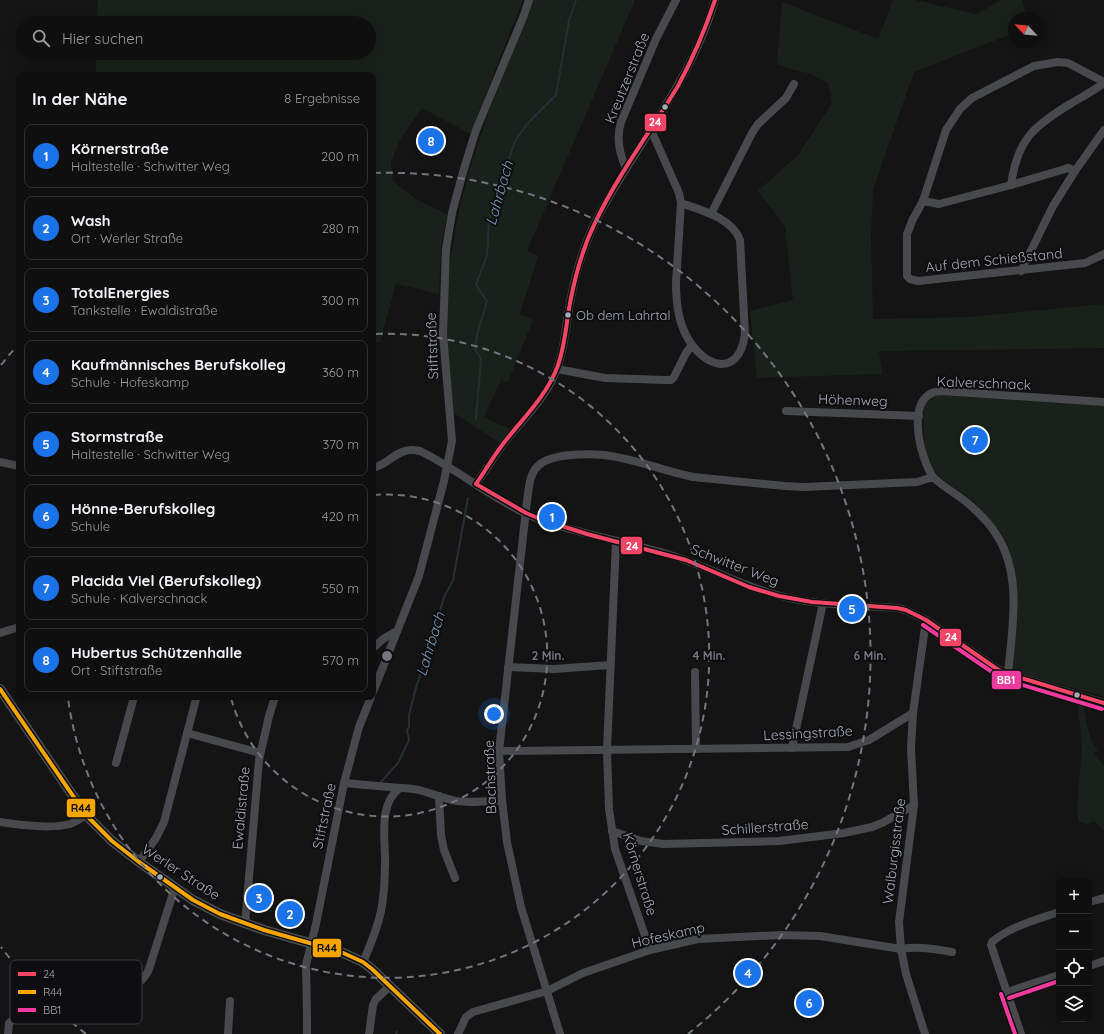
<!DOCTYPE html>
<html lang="de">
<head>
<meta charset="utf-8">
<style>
  :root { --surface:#0f0f0f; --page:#1d1d1d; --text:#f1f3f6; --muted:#9b9c9e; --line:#2f2f2f; --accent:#1a73e8 }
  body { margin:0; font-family:Quicksand,sans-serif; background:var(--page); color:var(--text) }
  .controls { position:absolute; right:12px; bottom:12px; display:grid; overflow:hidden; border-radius:8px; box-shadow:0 2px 10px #0003 }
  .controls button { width:36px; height:36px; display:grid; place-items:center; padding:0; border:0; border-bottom:1px solid var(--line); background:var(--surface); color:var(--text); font:20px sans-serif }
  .compass { position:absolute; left:1008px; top:12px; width:36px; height:36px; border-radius:50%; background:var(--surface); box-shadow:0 2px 10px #0003; rotate:296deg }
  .you { position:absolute; left:494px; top:714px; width:14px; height:14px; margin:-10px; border:3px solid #fff; border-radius:50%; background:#1a73e8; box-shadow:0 0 0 6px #1a73e833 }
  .badge { display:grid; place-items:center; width:26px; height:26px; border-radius:50%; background:var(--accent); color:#fff; font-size:13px; font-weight:700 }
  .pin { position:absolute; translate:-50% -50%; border:2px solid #fff; box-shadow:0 1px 4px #0006 }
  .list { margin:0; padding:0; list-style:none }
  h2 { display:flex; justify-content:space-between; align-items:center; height:52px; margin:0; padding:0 16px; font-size:17px }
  h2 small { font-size:13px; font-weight:400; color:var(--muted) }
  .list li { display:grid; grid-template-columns:26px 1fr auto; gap:12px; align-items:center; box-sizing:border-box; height:64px; margin:0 8px 8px; padding:0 8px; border:1px solid var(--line); border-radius:8px }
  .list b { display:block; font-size:15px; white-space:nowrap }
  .list p { margin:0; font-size:13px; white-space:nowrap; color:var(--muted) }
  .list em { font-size:13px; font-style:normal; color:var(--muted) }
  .icon { flex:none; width:22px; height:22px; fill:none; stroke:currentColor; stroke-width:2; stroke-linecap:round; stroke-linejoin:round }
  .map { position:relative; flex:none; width:1104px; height:1034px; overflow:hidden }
  .search { position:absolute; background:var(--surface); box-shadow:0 2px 10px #0003; left:16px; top:16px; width:360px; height:44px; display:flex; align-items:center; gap:10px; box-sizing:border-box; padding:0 14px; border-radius:22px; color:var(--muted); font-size:15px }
  .panel { position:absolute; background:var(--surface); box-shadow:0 2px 10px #0003; left:16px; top:72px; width:360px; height:628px; border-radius:8px }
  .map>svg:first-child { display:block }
  .green { fill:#1a211b }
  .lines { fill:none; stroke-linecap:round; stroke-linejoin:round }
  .stream { stroke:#272f36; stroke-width:2 }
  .minor { stroke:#48494d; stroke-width:8 }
  .major { stroke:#4a4c4f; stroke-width:10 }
  .bus-1-casing { stroke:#0e0e10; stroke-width:7 }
  .bus-2-casing { stroke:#0e0e10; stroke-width:7 }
  .bus-3-casing { stroke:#0e0e10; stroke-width:7 }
  .bus-1 { stroke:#f34667; stroke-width:4 }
  .bus-2 { stroke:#f7a600; stroke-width:4 }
  .bus-3 { stroke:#f13a9d; stroke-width:4 }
  .ring { fill:none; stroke:#72767d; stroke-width:2; stroke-dasharray:7 5 }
  .bus-dot { fill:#a5aab6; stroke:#0e0e10; stroke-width:1.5 }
  .labels { text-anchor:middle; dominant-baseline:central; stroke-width:4; stroke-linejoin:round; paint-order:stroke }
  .bus-label { font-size:13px; fill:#a5aab6; stroke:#0e0e10; text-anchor:start }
  .street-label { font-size:14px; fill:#a5aab6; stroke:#0e0e10 }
  .water-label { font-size:15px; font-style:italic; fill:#7b98b2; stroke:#0e0e10 }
  .key { fill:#0e0e10; stroke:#3b3d42; stroke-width:1 }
  .key-label { font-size:11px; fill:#a5aab6 }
  .centre { fill:#72767d; stroke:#0e0e10; stroke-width:2 }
  .ring-label { font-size:12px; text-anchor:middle; font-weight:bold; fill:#72767d; stroke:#0e0e10; stroke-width:4; stroke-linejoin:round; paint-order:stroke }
  .line-badge { stroke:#0e0e10; stroke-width:1.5 }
  .badge-label { font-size:11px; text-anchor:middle; font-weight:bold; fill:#fff }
  .pale-badge-label { font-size:11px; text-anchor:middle; font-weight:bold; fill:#111 }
</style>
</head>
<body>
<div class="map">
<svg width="1104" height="1034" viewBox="0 0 1104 1034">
  <rect width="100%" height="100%" fill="#141414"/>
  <g class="green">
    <polygon points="98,0 523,0 470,134 422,108 400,140 391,162 393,181 417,200 447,214 441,247 439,294 396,284 380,342 373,344 373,75 96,75 96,53 369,53 369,23 97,23"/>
    <polygon points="531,0 635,0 527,251 538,256 520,314 533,320 508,382 501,380 484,417 514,431 503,445 449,410 444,297 458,215 470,168 486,120"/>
    <polygon points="893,0 915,0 976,14 1002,0 1022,0 1027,18 1014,18 1014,33 914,72 873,190 871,235 873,319 968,317 1104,304 1104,348 879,351 882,374 757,378 750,311 793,300 785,227 758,191 798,155 832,103 828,83 811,74 777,65 782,2 878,39"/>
    <path d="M938,395l166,11v291l-92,-26c3,-43 12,-90 -7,-130 -7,-15 -24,-33 -37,-44 -11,-9 -24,-14 -34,-26 -11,-15 -12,-51 -9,-68z"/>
    <polygon points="1077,697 1087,700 1083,707 1090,738 1098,750 1094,753 1104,766 1104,830 1094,821 1088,824 1079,822 1077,809 1082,746"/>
  </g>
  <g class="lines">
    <g class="stream">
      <polyline points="476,419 481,359 475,349 477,335 487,301 476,285 487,255 489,219 515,141 527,124 556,95 569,20 576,0"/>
      <polyline points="381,782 398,763 409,740 407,730 409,727 409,715 417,684 429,651 444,597 453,580 468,498"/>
      <polyline points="396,1034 397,1032"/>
    </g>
    <g class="minor">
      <polyline points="1104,82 1068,63 1058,62 1034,66 972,98 960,109 946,130 923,201 913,219 907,234 907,276 910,279 918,281 1085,263 1104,254"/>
      <path d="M651,130l28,63 2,10 -5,80c0,17 2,37 10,52 16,32 53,45 59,-1l-5,-94c-8,-22 -39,-30 -59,-37"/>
      <path d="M626,168c-7,-15 -10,-30 -5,-46l35,-83 20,-39"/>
      <path d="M1011,185c6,-44 21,-58 59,-81 12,-7 23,-13 34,-21"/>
      <polyline points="923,201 939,204 1011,185 1065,169 1069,168 1075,171"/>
      <polyline points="711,214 752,133 758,124 786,98 794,84"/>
      <polyline points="1021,271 1053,206 1075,171 1104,130"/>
      <polyline points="557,369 605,378 666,380 671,380 674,377 686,353 692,345"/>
      <polyline points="786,411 919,416"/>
      <polyline points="0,462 19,466"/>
      <path d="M373,468c19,-5 24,-22 47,-17 37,18 70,46 107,63 44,19 93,26 140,40 38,11 72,31 110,41 38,11 80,10 120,13l9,2 20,10 71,49 11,5 96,29"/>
      <path d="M933,477c-13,-19 -30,-84 8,-86l163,11"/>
      <path d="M476,484c9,-13 18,-27 27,-40 19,-24 44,-46 54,-76 7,-17 8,-35 11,-53 5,-34 15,-70 31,-100 39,-73 93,-135 116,-215"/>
      <polyline points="616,541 607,750 609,809 615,849 650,950"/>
      <polyline points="0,633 19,627"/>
      <polyline points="373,648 383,639 397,631"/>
      <polyline points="508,667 554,669 610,665"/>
      <polyline points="695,672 696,749"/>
      <polyline points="373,692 419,576 444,481 452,441 443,334 446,249 452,213 463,172 476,130 524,15 529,0"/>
      <polyline points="187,733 260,753"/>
      <polyline points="792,748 823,603"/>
      <polyline points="499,751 848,747 869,740 913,713"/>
      <polyline points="116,763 134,697"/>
      <path d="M344,783l56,5c18,-1 34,8 52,12 15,4 34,1 50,0"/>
      <polyline points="439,796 441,835 444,850 455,878"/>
      <path d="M0,822c19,3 51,7 70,2 6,-2 11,-6 16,-9"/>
      <polyline points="612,831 641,841 664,844 779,841 844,833 872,827 882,823 914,805"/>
      <polyline points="139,862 156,838 164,822 196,699"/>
      <polyline points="1089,902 1104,898"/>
      <polyline points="245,924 259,760 269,716 275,697"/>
      <path d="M363,962c7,-16 16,-38 19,-56 2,-13 3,-27 3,-40 1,-24 -8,-62 15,-78"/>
      <polyline points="1089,966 1104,961"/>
      <polyline points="1007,992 1059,975"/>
      <path d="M8,1034l1,-11c12,-12 90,-26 110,-31 13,-4 25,-10 30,-23l26,-82"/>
      <polyline points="228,1034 230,1001"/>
      <polyline points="307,1034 307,1014 306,965 316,924 344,783 359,727 371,697"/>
      <polyline points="369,1034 373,1005 376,999 390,986"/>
      <path d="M458,1034l8,-17 7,-5 74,-21 36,-18 67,-23 48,-11 83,-4 39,1 81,13c17,-3 34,0 51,3"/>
      <path d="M560,1034l-39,-127 -14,-65 -5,-42 -3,-49 28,-250c2,-12 2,-27 11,-35 15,-15 64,-13 83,-8 25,5 48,14 72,19l92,9 19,1 113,-5 16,-5c12,12 27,18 39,30 9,8 18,17 24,27 27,41 16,95 12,140"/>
      <polyline points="925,1034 906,974 901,949 899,922 914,805 911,748 913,713 926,620"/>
      <path d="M1021,1034l-30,-89 1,-3c17,-15 46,-23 67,-30"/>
    </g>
    <polyline class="major" points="0,689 86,815 112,841 139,862 193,900 220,914 264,930 341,952 363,962 372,969 440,1034"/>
    <g class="bus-1-casing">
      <g id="bus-1">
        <polyline points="476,484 526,513 540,519 587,534 686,560 749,587 762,591 779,596 812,602 897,608 906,610 926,620 997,669 1008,674 1104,703"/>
        <path d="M476,484c9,-13 17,-27 27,-40 19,-25 42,-46 54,-76 8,-21 9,-43 13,-65 5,-26 12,-53 24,-78 23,-49 56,-93 84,-139 15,-28 27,-56 37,-86"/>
      </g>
    </g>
    <g class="bus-2-casing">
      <polyline id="bus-2" points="0,689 86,815 112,841 139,862 193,900 220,914 264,930 341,952 363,962 372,969 440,1034"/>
    </g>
    <g class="bus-3-casing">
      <g id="bus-3">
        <polyline points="923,625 995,674 1006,680 1102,709"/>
        <polyline points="1001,994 1015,1034"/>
        <polyline points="1009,998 1059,981"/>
      </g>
    </g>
    <use href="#bus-1" class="bus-1"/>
    <use href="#bus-2" class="bus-2"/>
    <use href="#bus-3" class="bus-3"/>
  </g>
  <g class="ring">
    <path d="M374 495A161 161 0 1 1 231 698"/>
    <path d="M376 334A322 322 0 1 1 68 698"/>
    <path d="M86 1034A483 483 0 0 1 1 947M1 365A483 483 0 0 1 17 346M374 173A483 483 0 0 1 688 1034"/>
  </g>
  <g class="bus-dot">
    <circle cx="665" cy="107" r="3.5"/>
    <circle cx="568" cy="315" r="3.5"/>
    <circle cx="1077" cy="695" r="3.5"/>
    <circle cx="160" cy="877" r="3.5"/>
  </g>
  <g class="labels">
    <g class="bus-label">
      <text x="576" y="315">Ob dem Lahrtal</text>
    </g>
    <g class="street-label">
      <text transform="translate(627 78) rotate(-68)">Kreutzerstraße</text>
      <text transform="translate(994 260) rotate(-6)">Auf dem Schießstand</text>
      <text transform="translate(432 346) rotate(-92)">Stiftstraße</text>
      <text transform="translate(984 383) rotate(2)">Kalverschnack</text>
      <text transform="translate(853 400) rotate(2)">Höhenweg</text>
      <text transform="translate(735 565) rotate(21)">Schwitter Weg</text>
      <text transform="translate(808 733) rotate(-3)">Lessingstraße</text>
      <text transform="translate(490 777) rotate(-92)">Bachstraße</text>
      <text transform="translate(241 808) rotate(-85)">Ewaldistraße</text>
      <text transform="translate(324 816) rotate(-78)">Stiftstraße</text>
      <text transform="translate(765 827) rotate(-4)">Schillerstraße</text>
      <text transform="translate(894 851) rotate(-83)">Walburgisstraße</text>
      <text transform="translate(181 872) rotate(33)">Werler Straße</text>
      <text transform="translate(640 874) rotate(73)">Körnerstraße</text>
      <text transform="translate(668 935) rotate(-13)">Hofeskamp</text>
    </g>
    <g class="water-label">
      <text transform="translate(499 193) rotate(-74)">Lahrbach</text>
      <text transform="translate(430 644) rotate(-73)">Lahrbach</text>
    </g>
  </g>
  <rect x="10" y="960" width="132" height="64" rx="6" class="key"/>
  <rect x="18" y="972" width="18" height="4" fill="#f34667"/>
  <rect x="18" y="990" width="18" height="4" fill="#f7a600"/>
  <rect x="18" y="1008" width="18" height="4" fill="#f13a9d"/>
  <g class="key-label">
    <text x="43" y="978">24</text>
    <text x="43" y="996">R44</text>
    <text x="43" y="1014">BB1</text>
  </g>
  <circle cx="387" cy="656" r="6" class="centre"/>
  <g class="ring-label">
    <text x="548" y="660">2 Min.</text>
    <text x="709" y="660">4 Min.</text>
    <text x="870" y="660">6 Min.</text>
  </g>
  <g class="line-badge">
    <rect x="644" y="113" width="23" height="19" rx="4" fill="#f34667"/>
    <rect x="620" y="536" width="23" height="19" rx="4" fill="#f34667"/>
    <rect x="939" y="628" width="23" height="19" rx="4" fill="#f34667"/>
    <rect x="991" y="670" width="31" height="20" rx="4" fill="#f13a9d"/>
    <rect x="66" y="798" width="30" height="20" rx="4" fill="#f7a600"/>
    <rect x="312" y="938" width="30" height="20" rx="4" fill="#f7a600"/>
  </g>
  <g class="badge-label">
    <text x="655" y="126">24</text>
    <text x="632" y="550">24</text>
    <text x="951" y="641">24</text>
    <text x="1006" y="684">BB1</text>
  </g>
  <g class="pale-badge-label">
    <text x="81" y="812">R44</text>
    <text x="327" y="952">R44</text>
  </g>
</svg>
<div class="controls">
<button>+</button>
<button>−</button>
<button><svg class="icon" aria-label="locate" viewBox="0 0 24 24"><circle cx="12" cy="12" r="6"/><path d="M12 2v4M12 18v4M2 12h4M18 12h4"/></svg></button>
<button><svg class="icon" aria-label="layers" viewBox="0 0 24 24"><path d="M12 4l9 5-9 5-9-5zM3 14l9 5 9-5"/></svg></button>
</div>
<svg class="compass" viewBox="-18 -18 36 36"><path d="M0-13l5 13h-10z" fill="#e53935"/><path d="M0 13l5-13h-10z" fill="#9b9c9e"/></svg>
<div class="you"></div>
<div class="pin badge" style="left:552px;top:517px">1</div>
<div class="pin badge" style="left:290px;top:914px">2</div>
<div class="pin badge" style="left:259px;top:898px">3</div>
<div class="pin badge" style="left:748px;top:973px">4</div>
<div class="pin badge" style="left:852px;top:609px">5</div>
<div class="pin badge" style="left:809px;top:1003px">6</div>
<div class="pin badge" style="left:975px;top:440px">7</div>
<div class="pin badge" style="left:431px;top:141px">8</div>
<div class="search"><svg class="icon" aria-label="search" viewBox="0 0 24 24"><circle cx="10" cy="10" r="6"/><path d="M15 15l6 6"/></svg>Hier suchen</div>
<section class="panel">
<h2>In der Nähe<small>8 Ergebnisse</small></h2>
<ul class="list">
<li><span class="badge">1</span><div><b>Körnerstraße</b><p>Haltestelle · Schwitter Weg</p></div><em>200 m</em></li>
<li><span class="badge">2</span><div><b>Wash</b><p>Ort · Werler Straße</p></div><em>280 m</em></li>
<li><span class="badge">3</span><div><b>TotalEnergies</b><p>Tankstelle · Ewaldistraße</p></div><em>300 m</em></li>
<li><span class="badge">4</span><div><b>Kaufmännisches Berufskolleg</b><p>Schule · Hofeskamp</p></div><em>360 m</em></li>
<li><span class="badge">5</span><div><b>Stormstraße</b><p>Haltestelle · Schwitter Weg</p></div><em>370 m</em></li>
<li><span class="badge">6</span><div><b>Hönne-Berufskolleg</b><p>Schule</p></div><em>420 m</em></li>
<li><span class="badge">7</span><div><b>Placida Viel (Berufskolleg)</b><p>Schule · Kalverschnack</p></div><em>550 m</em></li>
<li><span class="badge">8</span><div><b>Hubertus Schützenhalle</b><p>Ort · Stiftstraße</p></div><em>570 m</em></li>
</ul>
</section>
</div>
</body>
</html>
